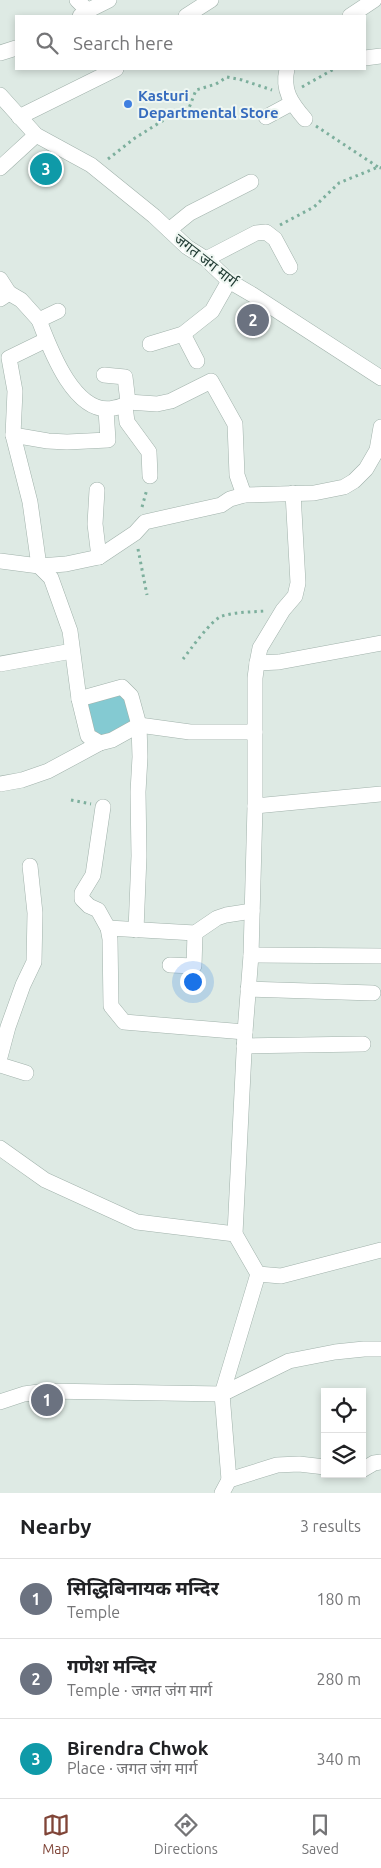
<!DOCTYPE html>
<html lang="en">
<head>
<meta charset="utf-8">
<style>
  :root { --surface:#fff; --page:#f6f6f6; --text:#202124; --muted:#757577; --line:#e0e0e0; --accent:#804538 }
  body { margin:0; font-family:Ubuntu,"Noto Sans Devanagari",sans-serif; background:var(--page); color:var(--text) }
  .controls { position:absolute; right:15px; bottom:15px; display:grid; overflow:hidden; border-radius:0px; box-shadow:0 2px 8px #0003 }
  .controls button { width:45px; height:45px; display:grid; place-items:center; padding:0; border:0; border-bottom:1px solid var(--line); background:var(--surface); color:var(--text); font:25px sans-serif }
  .you { position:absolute; left:192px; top:981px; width:18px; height:18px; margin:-12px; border:4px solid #fff; border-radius:50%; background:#1a73e8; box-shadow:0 0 0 8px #1a73e833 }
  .badge { display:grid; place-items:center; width:32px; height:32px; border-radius:50%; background:var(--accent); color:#fff; font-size:16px; font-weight:700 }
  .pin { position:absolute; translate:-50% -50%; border:2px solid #fff; box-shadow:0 1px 5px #0006 }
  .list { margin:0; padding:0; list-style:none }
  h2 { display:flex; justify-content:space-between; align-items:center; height:65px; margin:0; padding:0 20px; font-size:21px }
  h2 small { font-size:16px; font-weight:400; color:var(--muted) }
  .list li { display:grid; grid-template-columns:32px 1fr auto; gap:15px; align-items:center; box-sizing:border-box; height:80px; padding:0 20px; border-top:1px solid var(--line) }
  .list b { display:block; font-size:19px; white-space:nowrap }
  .list p { margin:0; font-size:16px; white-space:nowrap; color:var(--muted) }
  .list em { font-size:16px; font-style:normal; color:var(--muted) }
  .icon { flex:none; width:28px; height:28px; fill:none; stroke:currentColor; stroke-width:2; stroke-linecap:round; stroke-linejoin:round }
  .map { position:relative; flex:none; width:381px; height:1493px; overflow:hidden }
  .search { position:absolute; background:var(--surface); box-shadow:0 2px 8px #0003; left:15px; right:15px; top:15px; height:55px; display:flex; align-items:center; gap:12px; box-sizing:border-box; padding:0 18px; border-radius:0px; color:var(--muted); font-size:19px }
  .sheet { height:305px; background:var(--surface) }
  nav { display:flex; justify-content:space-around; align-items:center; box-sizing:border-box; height:70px; border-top:1px solid var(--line); background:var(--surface); font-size:14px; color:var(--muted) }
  nav a { display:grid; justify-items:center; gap:2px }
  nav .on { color:var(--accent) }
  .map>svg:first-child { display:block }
  .water { fill:#84cad2 }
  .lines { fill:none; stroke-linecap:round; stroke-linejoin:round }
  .minor-casing { stroke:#a1b2ab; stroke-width:16 }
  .path { stroke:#7daf9d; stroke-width:3; stroke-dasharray:2.5 4; stroke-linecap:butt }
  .minor { stroke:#fff; stroke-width:15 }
  .shop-dot { fill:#3f7fe0; stroke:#eff7f2; stroke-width:2 }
  .labels { text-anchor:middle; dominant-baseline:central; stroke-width:4; stroke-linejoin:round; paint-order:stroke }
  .shop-label { font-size:15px; font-weight:bold; fill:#366cbe; stroke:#eff7f2; text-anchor:start }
  .street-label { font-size:15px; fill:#1f3a32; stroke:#eff7f2 }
</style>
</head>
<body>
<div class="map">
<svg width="381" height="1493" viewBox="0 0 381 1493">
  <rect width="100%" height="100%" fill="#deeae4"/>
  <path class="water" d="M120,691l7,7 6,22c-11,10 -22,17 -37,15l-7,-22 -1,-12z"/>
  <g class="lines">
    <g class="minor-casing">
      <g id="minor">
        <polyline points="77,0 88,11"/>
        <polyline points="80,16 85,12 109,0"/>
        <polyline points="186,16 211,0"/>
        <polyline points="350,16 374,0"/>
        <polyline points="0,53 16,48"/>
        <polyline points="365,58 381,56"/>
        <path d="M287,69c-5,21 4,34 18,50"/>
        <polyline points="0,95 36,135 91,165 154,216 187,247 206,259 229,281 253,295 381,378"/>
        <polyline points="19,117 116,69"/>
        <polyline points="266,117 292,103"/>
        <polyline points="0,168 36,135"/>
        <polyline points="169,230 190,213 251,182"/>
        <polyline points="206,259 256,233 266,232 275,239 290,267"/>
        <polyline points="0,279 9,293 0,299"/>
        <polyline points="9,293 21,300 39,320 58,311"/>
        <polyline points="183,334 197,361"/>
        <polyline points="46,340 9,358 15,391 13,435 30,502 39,566 51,578 70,631 79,699 88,736 100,743 112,740 139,725 190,732 255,732"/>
        <polyline points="150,344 183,334 212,311 229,281"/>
        <polyline points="104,375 125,377 128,402"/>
        <polyline points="125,406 127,422 149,452 150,476"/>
        <polyline points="13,435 48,441 67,442 108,440 106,410"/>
        <polyline points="97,490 95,524 99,557"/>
        <polyline points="244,495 314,493 344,487 354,481 366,469 377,450 381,427"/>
        <path d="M0,561l39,5 27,-2 33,-7 36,-24 10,-11 76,-17 9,-6 14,-4 -7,-20 -2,-51 -24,-43 -40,20 -14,3 -29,-2c-4,4 -8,5 -14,6 -39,9 -64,-59 -75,-88"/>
        <polyline points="257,663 260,648 283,610 295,596 298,583 293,493"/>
        <polyline points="0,664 72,651"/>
        <polyline points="79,699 122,687 131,696 139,725 140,757 138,792 139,856 136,930"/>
        <polyline points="0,784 22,780 48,771 100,743"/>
        <polyline points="255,806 381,794"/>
        <polyline points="103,807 93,875 82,893 82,899 89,906 98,910 108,928 110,939 111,1006 124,1022 245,1032"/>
        <polyline points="108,928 195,933 217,918 226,915 252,911"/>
        <polyline points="251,955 381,956"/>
        <polyline points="170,965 194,966 195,933"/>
        <polyline points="248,989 373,993"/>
        <polyline points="244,1046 363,1044"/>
        <polyline points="0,1057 8,1027 23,985 34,962 35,913 30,866"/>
        <polyline points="0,1065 26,1073"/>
        <polyline points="0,1148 45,1180 137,1222 235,1234"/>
        <polyline points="258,1274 281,1276 381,1250"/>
        <polyline points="0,1402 24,1394 46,1391 222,1394 289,1361 335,1352 364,1349 381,1349"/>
        <polyline points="362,1470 374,1463 381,1462"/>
        <polyline points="229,1480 222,1394 258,1274 235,1234 245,1032 251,955 255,806 255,678 257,663 279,662 381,643"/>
        <polyline points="222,1493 229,1480 277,1465 299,1464 325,1467"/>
      </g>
    </g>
    <g class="path">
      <polyline points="302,87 334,69"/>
      <polyline points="316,126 378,167"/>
      <polyline points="108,159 135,138 175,113 189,108 196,90 216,84 227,77 242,80 272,90"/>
      <polyline points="280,225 314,207 339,183 378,167 381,168"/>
      <polyline points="142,507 147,489"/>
      <polyline points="138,549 147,595"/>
      <path d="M183,659c8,-10 28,-39 39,-43 14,-4 29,-4 43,-5"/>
      <polyline points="71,800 91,804"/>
    </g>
    <use href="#minor" class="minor"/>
  </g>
  <circle class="shop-dot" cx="128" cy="104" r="5"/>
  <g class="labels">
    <g class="shop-label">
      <text x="138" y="95">Kasturi<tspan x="138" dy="17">Departmental Store</tspan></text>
    </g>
    <g class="street-label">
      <text transform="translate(206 260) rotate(38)">जगत जंग मार्ग</text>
    </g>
  </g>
</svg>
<div class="controls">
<button><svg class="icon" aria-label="locate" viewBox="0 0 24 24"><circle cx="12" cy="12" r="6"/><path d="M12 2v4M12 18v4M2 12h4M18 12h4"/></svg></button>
<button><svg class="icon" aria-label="layers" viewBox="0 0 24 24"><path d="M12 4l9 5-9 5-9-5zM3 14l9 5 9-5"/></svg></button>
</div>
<div class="you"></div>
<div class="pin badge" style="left:47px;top:1400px;background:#6b7280">1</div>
<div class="pin badge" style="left:253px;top:320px;background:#6b7280">2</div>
<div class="pin badge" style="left:46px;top:169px;background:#0f9aa8">3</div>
<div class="search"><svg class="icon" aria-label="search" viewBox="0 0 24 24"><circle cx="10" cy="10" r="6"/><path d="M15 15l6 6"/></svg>Search here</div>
</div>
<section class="sheet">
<h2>Nearby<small>3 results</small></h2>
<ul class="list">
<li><span class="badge" style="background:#6b7280">1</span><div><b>सिद्धिबिनायक मन्दिर</b><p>Temple</p></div><em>180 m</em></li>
<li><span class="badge" style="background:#6b7280">2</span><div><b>गणेश मन्दिर</b><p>Temple · जगत जंग मार्ग</p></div><em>280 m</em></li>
<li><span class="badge" style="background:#0f9aa8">3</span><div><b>Birendra Chwok</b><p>Place · जगत जंग मार्ग</p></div><em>340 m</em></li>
</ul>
</section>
<nav>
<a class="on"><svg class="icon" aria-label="map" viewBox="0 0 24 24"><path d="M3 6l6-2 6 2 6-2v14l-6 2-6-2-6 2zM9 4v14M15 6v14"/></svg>Map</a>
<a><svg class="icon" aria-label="directions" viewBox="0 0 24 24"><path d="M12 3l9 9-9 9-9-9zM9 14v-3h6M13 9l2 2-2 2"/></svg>Directions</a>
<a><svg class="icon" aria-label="saved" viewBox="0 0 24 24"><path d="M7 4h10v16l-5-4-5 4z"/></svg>Saved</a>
</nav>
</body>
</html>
